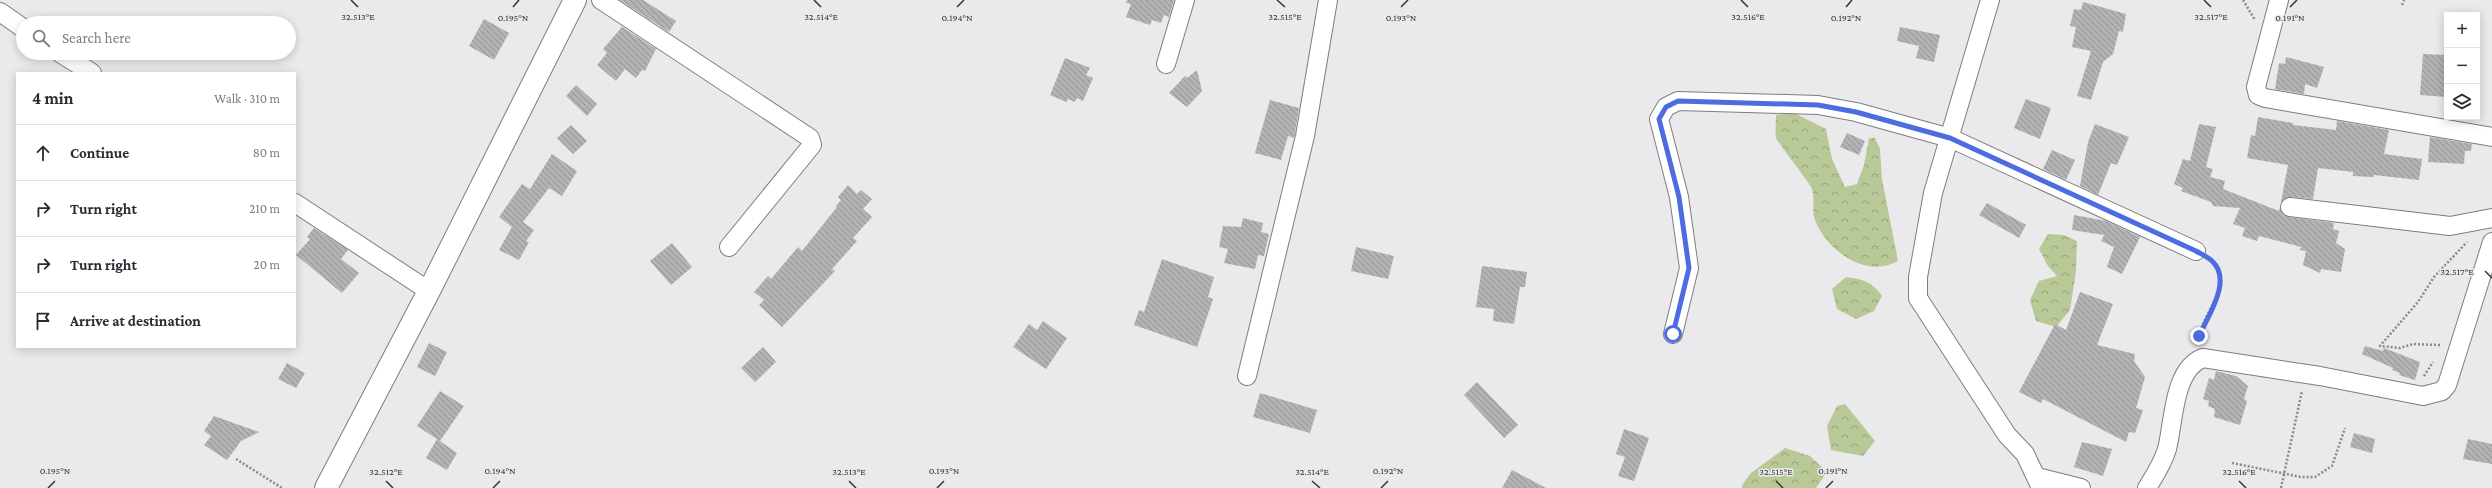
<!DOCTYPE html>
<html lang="en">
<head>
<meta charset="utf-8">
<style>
  :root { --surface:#fff; --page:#f7f7f7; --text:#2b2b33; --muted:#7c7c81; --line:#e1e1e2 }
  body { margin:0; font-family:"Crimson Pro",serif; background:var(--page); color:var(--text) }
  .controls { position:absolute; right:12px; top:12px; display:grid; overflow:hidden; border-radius:0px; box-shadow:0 2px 10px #0003 }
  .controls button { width:36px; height:36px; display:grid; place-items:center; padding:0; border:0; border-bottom:1px solid var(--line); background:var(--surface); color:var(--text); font:20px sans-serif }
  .stop { position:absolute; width:12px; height:12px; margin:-9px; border:3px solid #4c6ce0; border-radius:50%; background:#fff }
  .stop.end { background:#4c6ce0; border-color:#fff; box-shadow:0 1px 4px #0008 }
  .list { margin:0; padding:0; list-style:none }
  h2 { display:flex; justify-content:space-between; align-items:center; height:52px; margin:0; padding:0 16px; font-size:17px }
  h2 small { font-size:13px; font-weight:400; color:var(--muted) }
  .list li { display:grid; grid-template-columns:26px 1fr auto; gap:12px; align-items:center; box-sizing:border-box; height:56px; padding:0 16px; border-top:1px solid var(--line) }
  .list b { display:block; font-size:15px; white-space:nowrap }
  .list em { font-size:13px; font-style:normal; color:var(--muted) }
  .icon { flex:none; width:22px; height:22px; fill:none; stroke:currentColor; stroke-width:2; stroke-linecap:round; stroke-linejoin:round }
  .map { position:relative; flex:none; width:2492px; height:488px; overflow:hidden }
  .search { position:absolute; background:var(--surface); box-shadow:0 2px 10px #0003; left:16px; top:16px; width:280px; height:44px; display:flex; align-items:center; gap:10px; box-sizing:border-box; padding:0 14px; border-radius:22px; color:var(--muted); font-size:15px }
  .panel { position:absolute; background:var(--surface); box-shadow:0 2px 10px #0003; left:16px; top:72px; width:280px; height:276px; border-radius:0px }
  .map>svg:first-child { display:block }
  .forest { fill:url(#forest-crowns) }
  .building { fill:url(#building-back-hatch) }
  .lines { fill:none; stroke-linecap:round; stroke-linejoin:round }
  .minor-casing { stroke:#7d7d80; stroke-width:20 }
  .tertiary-casing { stroke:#7d7d80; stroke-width:24 }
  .path { stroke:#89898b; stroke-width:2.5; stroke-dasharray:2 2; stroke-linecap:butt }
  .minor { stroke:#fff; stroke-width:18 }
  .tertiary { stroke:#fff; stroke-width:22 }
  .route { stroke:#4c6ce0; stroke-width:5 }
  .ticks { fill:none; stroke:#343435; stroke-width:1.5 }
  .ticks-label { font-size:10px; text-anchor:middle; fill:#343435; stroke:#eaeaec; stroke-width:3; stroke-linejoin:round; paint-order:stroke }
</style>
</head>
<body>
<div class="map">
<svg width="2492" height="488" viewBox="0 0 2492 488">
  <defs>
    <pattern id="forest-crowns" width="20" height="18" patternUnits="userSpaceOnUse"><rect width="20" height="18" fill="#b8c896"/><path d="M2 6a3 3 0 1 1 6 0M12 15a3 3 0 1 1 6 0" fill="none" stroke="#96a37b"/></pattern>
    <pattern id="building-back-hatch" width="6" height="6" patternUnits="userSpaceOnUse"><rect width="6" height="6" fill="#b3b2b5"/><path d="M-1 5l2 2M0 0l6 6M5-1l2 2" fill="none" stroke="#929294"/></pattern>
  </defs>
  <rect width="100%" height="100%" fill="#eaeaec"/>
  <g class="forest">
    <path d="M1794,113l32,16 6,30 13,28 12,-3 7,-19 5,-27h6l5,11 2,30 16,82c-32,18 -71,-10 -83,-41 -4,-10 1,-24 -4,-33 -5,-9 -35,-46 -35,-50 -1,-7 0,-15 0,-22z"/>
    <polygon points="2048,234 2064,235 2077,241 2076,271 2070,310 2056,327 2036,321 2030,300 2039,281 2057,276 2048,266 2039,249"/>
    <path d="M1846,277c17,2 26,5 36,19l-8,15 -18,8 -19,-10 -5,-20z"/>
    <polygon points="1845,404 1875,441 1863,456 1831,450 1827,426 1837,406"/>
    <polygon points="1785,448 1810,456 1827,472 1816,488 1742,488 1742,485 1751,473"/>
  </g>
  <g class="building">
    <polygon points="620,0 643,0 676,21 669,32"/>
    <polygon points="1127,0 1174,0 1169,17 1164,15 1161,23 1152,20 1150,25 1126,17 1131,4 1126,3"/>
    <polygon points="2083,2 2126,14 2123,32 2119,31 2113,54 2103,62 2091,100 2077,96 2091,51 2072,47 2076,27 2070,26 2074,9 2081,10"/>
    <polygon points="484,19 509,33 494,60 469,46"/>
    <polygon points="622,27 656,49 645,71 642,70 636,78 625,69 616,81 597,65 607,53 603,49"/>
    <polygon points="1900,27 1940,35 1934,62 1916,58 1919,46 1897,41"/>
    <polygon points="2423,54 2447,55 2447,97 2420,95"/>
    <polygon points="2286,57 2324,67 2317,88 2305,84 2304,94 2275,89 2279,63 2285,64"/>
    <polygon points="1065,58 1090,68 1086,75 1093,78 1083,101 1077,98 1075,102 1068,99 1066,102 1050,95"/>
    <polygon points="1197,70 1202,91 1187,107 1169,93 1185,76 1187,78"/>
    <polygon points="576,85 597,104 587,116 566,96"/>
    <polygon points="2026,99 2051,108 2040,139 2014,128"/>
    <polygon points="1270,100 1299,108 1294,138 1288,136 1281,160 1255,153"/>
    <polygon points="2258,117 2293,123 2293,125 2336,130 2337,121 2389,130 2384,154 2422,159 2419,180 2374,175 2373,177 2353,176 2353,172 2318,168 2313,199 2291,197 2281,202 2288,165 2247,158 2251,135 2255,136"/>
    <polygon points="2095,124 2129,137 2117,165 2111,163 2098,195 2080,186 2088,142"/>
    <polygon points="2199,124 2216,127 2206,167 2213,169 2210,177 2225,181 2223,189 2279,211 2280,208 2283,215 2288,217 2334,223 2333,229 2339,231 2336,243 2345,249 2341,272 2321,269 2320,273 2303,265 2306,251 2300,250 2301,247 2259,236 2257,241 2242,236 2245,228 2233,224 2240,208 2213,206 2211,202 2181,191 2183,188 2174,184 2183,159 2190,161"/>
    <polygon points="571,125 587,141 573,154 557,138"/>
    <polygon points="1847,133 1865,141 1859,155 1840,147"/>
    <polygon points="2430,137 2472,144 2471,151 2465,151 2464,164 2428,162"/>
    <polygon points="2052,150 2075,160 2066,180 2043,169"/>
    <polygon points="552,154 577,171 562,196 549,188 523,222 534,230 526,241 529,242 519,260 499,250 512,227 499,217 522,184 530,189"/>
    <polygon points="848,185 857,194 861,190 872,199 863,209 872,217 853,238 857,241 832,269 835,271 782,327 759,305 764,300 754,292 768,276 771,279 798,247 802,251 837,207 836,206 841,200 838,197"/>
    <polygon points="1987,203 2026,225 2019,238 1979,215"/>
    <polygon points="2074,215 2106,221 2140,237 2122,274 2107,267 2114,247 2101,241 2104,235 2072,230"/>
    <polygon points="1243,218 1263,223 1261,232 1269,234 1264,256 1258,255 1255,269 1224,263 1228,249 1219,247 1223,226 1241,227"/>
    <polygon points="314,228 348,250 341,259 359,273 342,293 296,255 310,239 307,237"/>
    <polygon points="672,243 692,267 671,285 650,261"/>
    <polygon points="1356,247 1394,256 1388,279 1351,271"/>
    <polygon points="1162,259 1214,277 1208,297 1213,299 1197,347 1134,325 1139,310 1144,312"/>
    <polygon points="1482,266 1527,272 1525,287 1520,287 1514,324 1493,321 1494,309 1476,307"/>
    <polygon points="2080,292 2113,304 2097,345 2135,354 2134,361 2145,377 2136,408 2143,410 2135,433 2129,432 2126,442 2043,399 2041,403 2019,392 2055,324 2066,330"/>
    <polygon points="1043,321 1067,338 1046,369 1013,347 1029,324 1037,330"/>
    <polygon points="429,343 447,352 435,376 417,367"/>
    <polygon points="2365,346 2383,351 2384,348 2420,362 2415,380 2399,375 2400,373 2392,370 2393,368 2362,354"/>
    <polygon points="763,347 776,362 755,382 741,368"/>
    <polygon points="287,363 305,373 296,388 278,379"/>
    <polygon points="2216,371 2236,376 2248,386 2244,399 2247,401 2240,425 2214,417 2215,409 2208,406 2209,401 2203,399 2209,378 2214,380"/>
    <polygon points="1477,382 1518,425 1504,438 1464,395"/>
    <polygon points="440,391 464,406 440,441 417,426"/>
    <polygon points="1260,393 1317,410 1310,433 1253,417"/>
    <polygon points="214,416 259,432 241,441 227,460 204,445 211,436 204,431"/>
    <polygon points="1624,429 1649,438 1634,481 1618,476 1625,457 1616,454"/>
    <polygon points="2354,433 2375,439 2372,453 2350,447"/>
    <polygon points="437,439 457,453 447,470 426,458"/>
    <polygon points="2468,439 2492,444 2492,464 2463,459"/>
    <polygon points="2082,442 2112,449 2103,476 2074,467"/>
    <polygon points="1512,470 1546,488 1502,488"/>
  </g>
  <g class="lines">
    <g class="minor-casing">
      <g id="minor">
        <polyline points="601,0 810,138 812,145 729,247"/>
        <polyline points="1990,0 1933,193 1918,277 1918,298 2007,435 2025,454 2041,488"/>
        <polyline points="2279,0 2256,87 2258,95 2265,98 2492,137"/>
        <polyline points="0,12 23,28"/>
        <polyline points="60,53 92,73"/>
        <polyline points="1166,64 1185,0"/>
        <polyline points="295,203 429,291"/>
        <polyline points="2290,207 2450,226 2492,218"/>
        <polyline points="1673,334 1689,268 1679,197 1659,119 1666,107 1678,101 1818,105 1856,112 1950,138 2196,251"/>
        <polyline points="1247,376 1305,136 1328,0"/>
        <polyline points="2037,477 2081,488"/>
        <path d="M2147,488c8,-13 16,-25 20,-39 7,-27 6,-80 36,-91l117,18 103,20 19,-5 5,-6 45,-143"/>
      </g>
    </g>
    <g class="tertiary-casing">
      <polyline id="tertiary" points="326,488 429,291 575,0"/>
    </g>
    <g class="path">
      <polyline points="2243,0 2255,20"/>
      <polyline points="2402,5 2404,0"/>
      <path d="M2199,340c1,-27 37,-53 12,-80"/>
      <polyline points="2440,345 2413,344 2400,348 2380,346 2418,302 2434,277 2467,242"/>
      <polyline points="2424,376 2433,362"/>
      <polyline points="236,459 282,488"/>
      <polyline points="2232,463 2301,477 2315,477 2332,466 2345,428"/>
      <polyline points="2281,488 2302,391"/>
    </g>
    <use href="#minor" class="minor"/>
    <use href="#tertiary" class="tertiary"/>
  </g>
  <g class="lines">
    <path class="route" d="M1673,334l16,-66 -10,-71 -20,-78 7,-12 12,-6 140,4 38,7 94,26 246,113c5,3 12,6 16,10 21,19 -4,55 -13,75"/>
  </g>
  <path class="ticks" d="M351,0l7,7M814,0l7,7M1277,0l8,7M1741,0l7,7M2204,0l7,7M513,7l6,-7M957,7l7,-7M1401,7l7,-7M1846,7l6,-7M2290,7l7,-7M2485,271l7,7M386,481l7,7M849,481l7,7M1312,481l8,7M1776,481l7,7M2239,481l7,7M48,488l7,-7M493,488l7,-7M937,488l7,-7M1381,488l7,-7M1826,488l7,-7"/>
  <g class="ticks-label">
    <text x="2211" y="20">32.517°E</text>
    <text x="358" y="20">32.513°E</text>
    <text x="821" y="20">32.514°E</text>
    <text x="1285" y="20">32.515°E</text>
    <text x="1748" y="20">32.516°E</text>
    <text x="513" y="21">0.195°N</text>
    <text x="957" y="21">0.194°N</text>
    <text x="1401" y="21">0.193°N</text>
    <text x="1846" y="21">0.192°N</text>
    <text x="2290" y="21">0.191°N</text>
    <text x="2457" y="275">32.517°E</text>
    <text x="55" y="474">0.195°N</text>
    <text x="500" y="474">0.194°N</text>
    <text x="944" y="474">0.193°N</text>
    <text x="1388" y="474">0.192°N</text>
    <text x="1833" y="474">0.191°N</text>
    <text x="386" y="475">32.512°E</text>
    <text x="849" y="475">32.513°E</text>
    <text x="1312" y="475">32.514°E</text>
    <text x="1776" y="475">32.515°E</text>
    <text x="2239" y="475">32.516°E</text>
  </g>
</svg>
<div class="controls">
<button>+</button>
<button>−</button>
<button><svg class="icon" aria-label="layers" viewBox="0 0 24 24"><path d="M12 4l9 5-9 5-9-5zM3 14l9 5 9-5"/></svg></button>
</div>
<div class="stop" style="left:1673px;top:334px"></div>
<div class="stop end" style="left:2199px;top:336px"></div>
<div class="search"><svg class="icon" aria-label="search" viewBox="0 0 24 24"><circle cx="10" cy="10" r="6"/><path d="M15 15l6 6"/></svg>Search here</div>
<section class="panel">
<h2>4 min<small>Walk · 310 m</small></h2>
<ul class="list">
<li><svg class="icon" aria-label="ahead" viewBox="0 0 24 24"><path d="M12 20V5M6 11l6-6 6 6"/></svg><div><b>Continue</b></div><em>80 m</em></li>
<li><svg class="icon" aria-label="right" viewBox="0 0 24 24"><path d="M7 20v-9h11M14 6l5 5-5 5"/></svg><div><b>Turn right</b></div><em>210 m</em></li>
<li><svg class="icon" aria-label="right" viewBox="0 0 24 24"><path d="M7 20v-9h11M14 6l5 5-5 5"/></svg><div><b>Turn right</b></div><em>20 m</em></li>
<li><svg class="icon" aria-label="arrive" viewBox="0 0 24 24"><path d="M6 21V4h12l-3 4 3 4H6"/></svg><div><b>Arrive at destination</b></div></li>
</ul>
</section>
</div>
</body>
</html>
